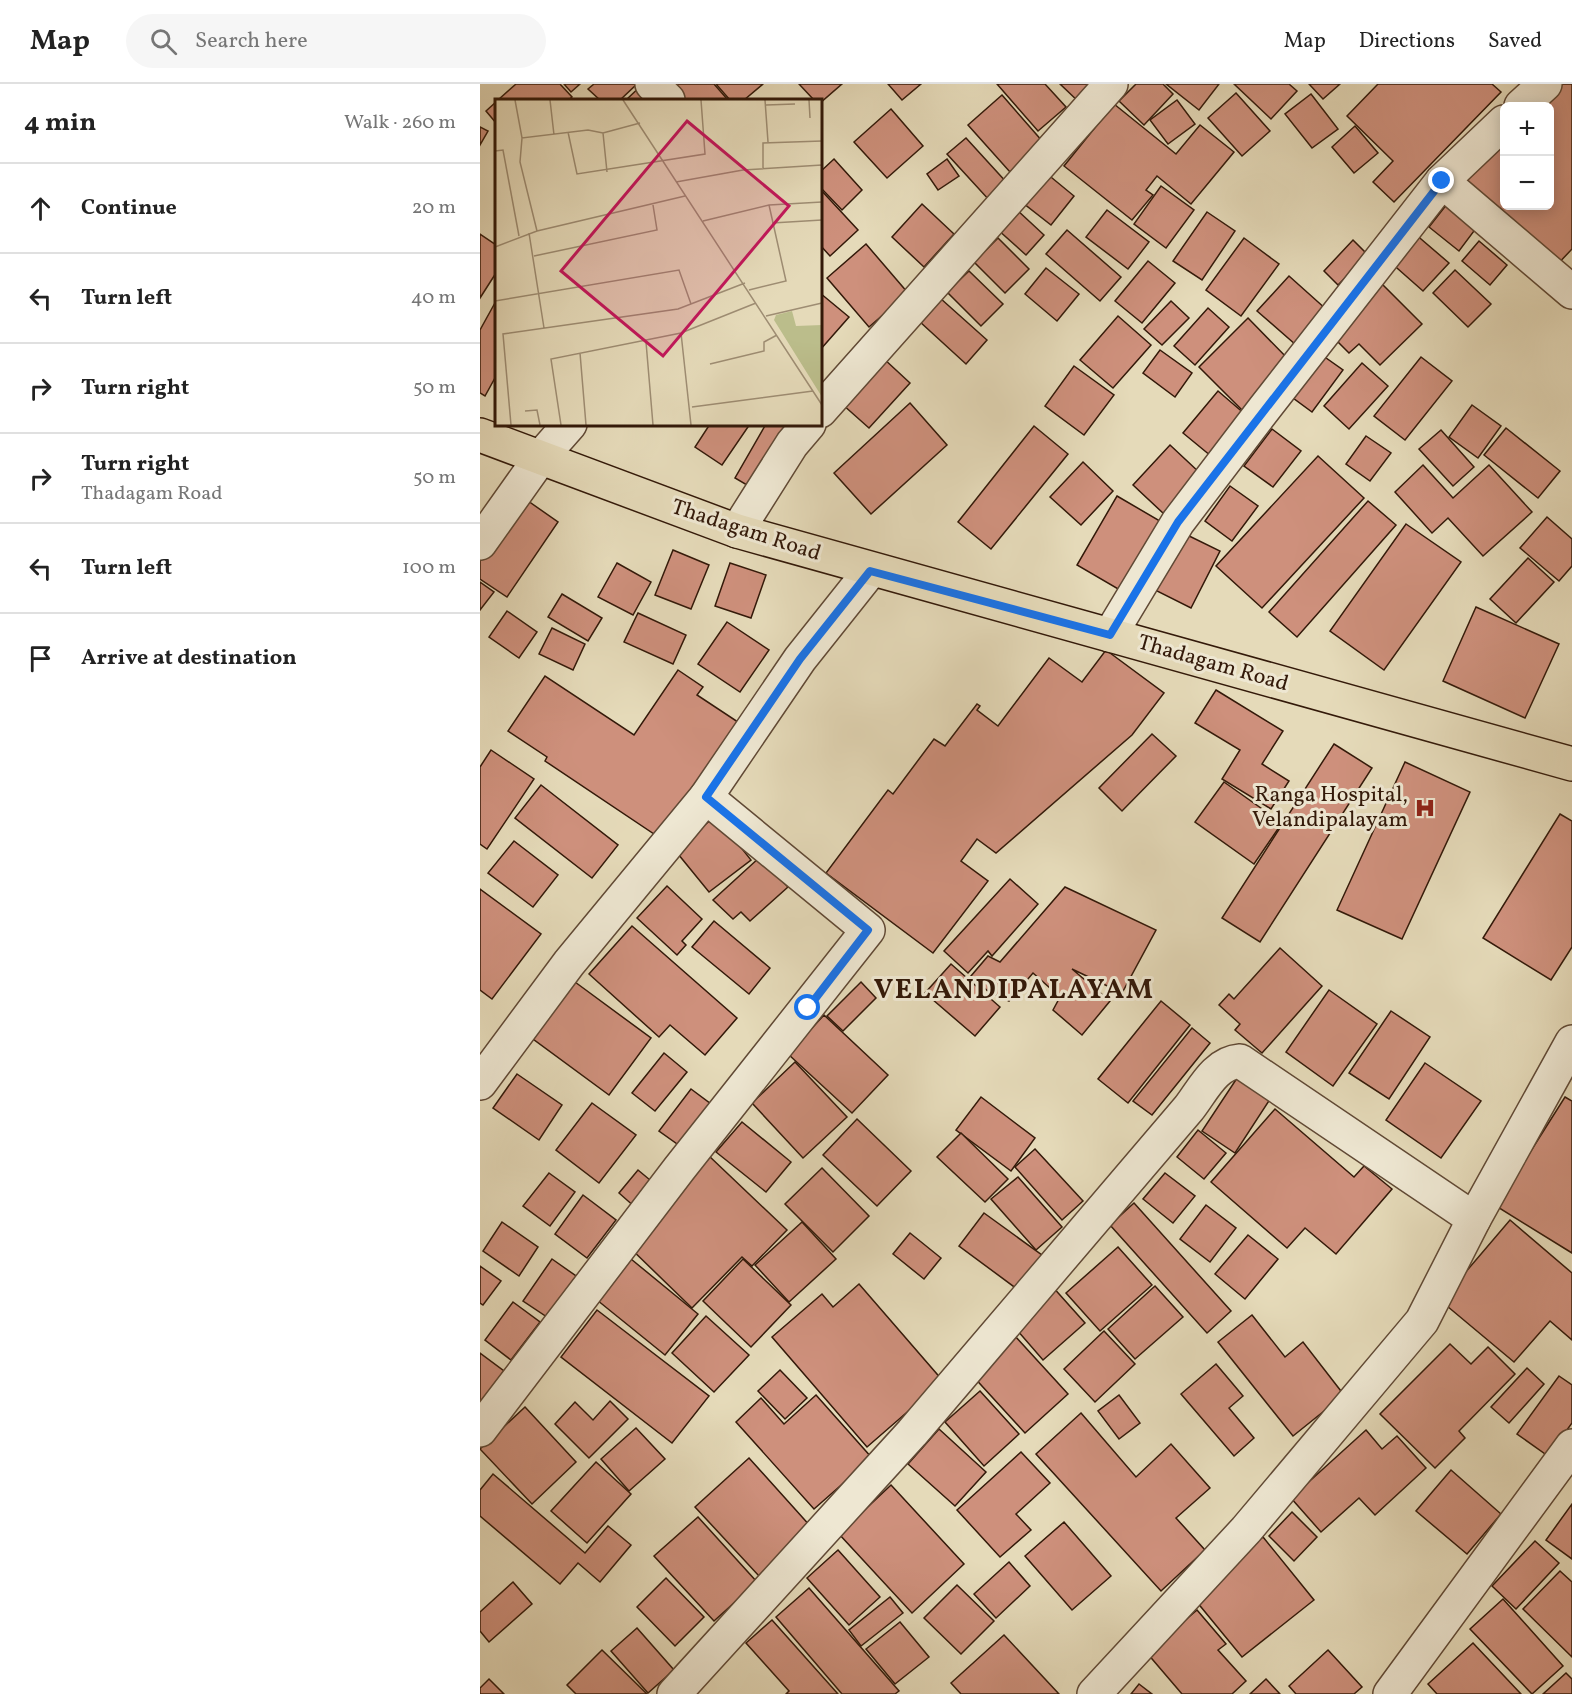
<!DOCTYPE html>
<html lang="en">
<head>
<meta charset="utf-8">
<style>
  :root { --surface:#fff; --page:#f6f6f6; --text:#222; --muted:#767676; --line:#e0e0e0 }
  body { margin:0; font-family:Vollkorn,serif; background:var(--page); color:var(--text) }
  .controls { position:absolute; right:18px; top:18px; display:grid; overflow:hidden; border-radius:9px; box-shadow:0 3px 15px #0003 }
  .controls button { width:54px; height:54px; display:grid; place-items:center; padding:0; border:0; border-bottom:2px solid var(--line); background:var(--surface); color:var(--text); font:30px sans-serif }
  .stop { position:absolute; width:18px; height:18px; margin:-14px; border:4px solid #1a73e8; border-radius:50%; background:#fff }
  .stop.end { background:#1a73e8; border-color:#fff; box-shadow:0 2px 6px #0008 }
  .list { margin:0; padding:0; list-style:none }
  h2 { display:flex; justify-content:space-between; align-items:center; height:78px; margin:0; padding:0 24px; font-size:26px }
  h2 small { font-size:20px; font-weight:400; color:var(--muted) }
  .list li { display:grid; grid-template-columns:39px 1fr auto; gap:18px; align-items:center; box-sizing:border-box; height:90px; padding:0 24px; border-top:2px solid var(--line) }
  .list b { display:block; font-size:22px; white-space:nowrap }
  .list p { margin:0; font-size:20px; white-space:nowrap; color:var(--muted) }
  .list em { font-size:20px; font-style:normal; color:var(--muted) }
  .icon { flex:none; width:33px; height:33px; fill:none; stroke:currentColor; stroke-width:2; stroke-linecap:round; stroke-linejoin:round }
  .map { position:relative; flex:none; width:1092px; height:1610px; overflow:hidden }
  header { display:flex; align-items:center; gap:36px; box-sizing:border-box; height:84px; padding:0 30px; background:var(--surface); border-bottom:2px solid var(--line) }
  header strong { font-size:28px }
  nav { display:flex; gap:33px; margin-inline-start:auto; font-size:21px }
  .search { width:420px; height:54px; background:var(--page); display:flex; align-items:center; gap:15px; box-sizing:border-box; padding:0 21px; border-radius:33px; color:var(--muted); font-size:22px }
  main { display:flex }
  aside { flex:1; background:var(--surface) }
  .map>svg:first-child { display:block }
  .building { fill:#ce907c; stroke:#331909; stroke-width:1.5 }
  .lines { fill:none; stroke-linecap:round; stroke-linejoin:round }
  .minor-casing { stroke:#604935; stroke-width:36 }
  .primary-casing { stroke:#331909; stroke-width:36 }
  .minor { stroke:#eee7d2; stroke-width:33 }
  .primary { stroke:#e5dab9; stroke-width:33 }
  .route { stroke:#1a73e8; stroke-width:8 }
  .labels { text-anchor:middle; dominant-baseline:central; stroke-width:6; stroke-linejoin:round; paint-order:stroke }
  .street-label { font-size:22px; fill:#331909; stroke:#eee7d2 }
  .poi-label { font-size:22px; fill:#331909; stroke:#eee7d2; text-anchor:end }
  .district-label { font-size:28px; font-weight:bold; letter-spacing:1.5px; fill:#331909; stroke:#eee7d2 }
  .inset-road { fill:none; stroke:#9e8d73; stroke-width:1.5 }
  .view { fill:#c2185b; fill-opacity:0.15; stroke:#c2185b; stroke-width:3 }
  .inset-edge { fill:none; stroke:#331909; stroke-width:3 }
</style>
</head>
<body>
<header>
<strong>Map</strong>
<div class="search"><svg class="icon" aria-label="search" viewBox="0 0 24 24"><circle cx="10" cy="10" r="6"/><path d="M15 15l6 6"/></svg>Search here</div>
<nav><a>Map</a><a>Directions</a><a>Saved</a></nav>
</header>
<main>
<aside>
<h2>4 min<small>Walk · 260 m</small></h2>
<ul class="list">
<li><svg class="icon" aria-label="ahead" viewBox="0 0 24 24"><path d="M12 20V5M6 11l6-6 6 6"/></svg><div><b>Continue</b></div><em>20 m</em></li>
<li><svg class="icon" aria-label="left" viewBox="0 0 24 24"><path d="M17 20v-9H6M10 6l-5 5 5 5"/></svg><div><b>Turn left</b></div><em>40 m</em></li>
<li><svg class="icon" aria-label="right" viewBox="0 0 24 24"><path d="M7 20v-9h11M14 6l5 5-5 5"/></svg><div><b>Turn right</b></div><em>50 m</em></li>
<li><svg class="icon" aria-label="right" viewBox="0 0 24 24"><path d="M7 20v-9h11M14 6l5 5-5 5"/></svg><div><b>Turn right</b><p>Thadagam Road</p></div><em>50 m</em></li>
<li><svg class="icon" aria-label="left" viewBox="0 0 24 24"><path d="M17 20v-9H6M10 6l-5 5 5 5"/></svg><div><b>Turn left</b></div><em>100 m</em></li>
<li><svg class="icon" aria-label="arrive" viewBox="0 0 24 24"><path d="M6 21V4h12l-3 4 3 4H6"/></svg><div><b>Arrive at destination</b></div></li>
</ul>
</aside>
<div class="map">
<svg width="1092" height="1610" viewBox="0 0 1092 1610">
  <rect width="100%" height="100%" fill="#e5dab9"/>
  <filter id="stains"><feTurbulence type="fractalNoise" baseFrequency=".00333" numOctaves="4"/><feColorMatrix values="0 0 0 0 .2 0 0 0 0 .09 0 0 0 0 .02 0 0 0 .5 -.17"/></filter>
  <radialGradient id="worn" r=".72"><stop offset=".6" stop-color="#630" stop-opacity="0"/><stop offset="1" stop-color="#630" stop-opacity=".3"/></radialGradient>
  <g class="building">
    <polygon points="36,0 80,0 92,13 88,16 18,16"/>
    <polygon points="84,0 100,0 91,8"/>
    <polygon points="114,0 157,0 140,16 120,16 108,5"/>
    <polygon points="163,0 179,16 146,16"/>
    <polygon points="182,0 234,0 248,16 196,16"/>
    <polygon points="236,0 283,0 264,16 250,16"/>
    <polygon points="319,0 362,0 340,19 340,16 334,16"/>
    <polygon points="408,0 441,0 422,16"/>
    <polygon points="517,0 565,0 586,23 558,47"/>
    <polygon points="580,0 620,0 601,20"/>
    <polygon points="656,0 683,0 693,10 664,41 639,17"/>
    <polygon points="686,0 739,0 719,26"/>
    <polygon points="754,0 809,0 817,7 791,35"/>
    <polygon points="829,0 860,0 843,15"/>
    <polygon points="898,0 1012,0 1021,8 914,118 893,98 913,77 867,32"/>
    <polygon points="1077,0 1092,0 1092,165 1073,185 983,95 1017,61 1024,69 1024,122 1070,122 1070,22 1054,22"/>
    <polygon points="756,9 790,47 762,72 728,34"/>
    <polygon points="831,10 858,45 832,64 805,30"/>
    <polygon points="522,11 563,58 530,88 488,41"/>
    <polygon points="697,16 715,40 688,60 670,36"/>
    <polygon points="16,18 16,39 6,27"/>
    <polygon points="634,20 696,70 720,41 754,68 711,120 677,92 666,106 673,111 652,136 584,82"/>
    <polygon points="411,25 443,62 407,94 374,58"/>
    <polygon points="875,42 898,69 874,89 852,63"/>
    <polygon points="0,43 8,47 0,61"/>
    <polygon points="486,54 528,100 510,117 467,70"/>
    <polygon points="354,75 382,106 362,126 340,103 340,88"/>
    <polygon points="467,75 479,92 458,106 447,90"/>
    <polygon points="566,89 594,112 571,141 543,119"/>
    <polygon points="681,102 714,126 686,164 654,140"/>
    <polygon points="340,105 378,146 350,172 340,161"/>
    <polygon points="442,120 474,150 444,183 412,153"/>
    <polygon points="967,120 997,143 979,167 949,143"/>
    <polygon points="536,125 564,151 546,171 517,145"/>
    <polygon points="627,126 669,158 648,185 606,153"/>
    <polygon points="727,128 755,147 722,196 693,177"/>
    <polygon points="587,146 641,193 620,217 566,170"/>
    <polygon points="934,149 969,179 943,207 909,177"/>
    <polygon points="0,150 16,161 16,189 0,214"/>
    <polygon points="518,154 549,185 525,209 494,178"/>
    <polygon points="764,154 799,180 761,232 726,206"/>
    <polygon points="873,156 888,171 858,201 844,187"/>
    <polygon points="999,157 1027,181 1010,201 982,177"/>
    <polygon points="386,160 428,209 389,243 347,194"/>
    <polygon points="668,177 695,199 662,239 635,217"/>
    <polygon points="566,184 599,210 577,237 545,210"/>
    <polygon points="975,186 1011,220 988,243 953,209"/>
    <polygon points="489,187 523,220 501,242 467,208"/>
    <polygon points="809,192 847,226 816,261 777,227"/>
    <polygon points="899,197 942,240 900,281 879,260 869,269 848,248"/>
    <polygon points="340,209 369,233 340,266"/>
    <polygon points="460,214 507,256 486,280 439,237"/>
    <polygon points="16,217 16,292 5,312 0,309 0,246"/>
    <polygon points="691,217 709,234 682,261 664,245"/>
    <polygon points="728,224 749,243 715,281 694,262"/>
    <polygon points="638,232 671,261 633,304 600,276"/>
    <polygon points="768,234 811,278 762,326 719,283"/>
    <polygon points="680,266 712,289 695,313 663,289"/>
    <polygon points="839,269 863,286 832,328 809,311"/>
    <polygon points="941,273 972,297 925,356 894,332"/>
    <polygon points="403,274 430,299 389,344 362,320"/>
    <polygon points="882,279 908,302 869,345 844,322"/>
    <polygon points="594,282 634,311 604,351 565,322"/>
    <polygon points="738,307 766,331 731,372 703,349"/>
    <polygon points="430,319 467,361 391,430 354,389"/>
    <polygon points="992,321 1021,342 998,374 969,353"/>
    <polygon points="230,340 270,340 242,381 215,363"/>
    <polygon points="286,340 310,340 272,404 255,394"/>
    <polygon points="554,342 588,370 511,465 478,438"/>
    <polygon points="1026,344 1080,387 1058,414 1004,371"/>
    <polygon points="792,345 821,367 793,403 764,382"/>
    <polygon points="961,346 994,383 973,402 939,365"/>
    <polygon points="886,352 911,369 890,397 866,380"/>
    <polygon points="690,361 721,390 684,430 653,401"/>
    <polygon points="838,372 884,414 782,524 736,482"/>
    <polygon points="603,378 633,407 601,441 570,413"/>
    <polygon points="943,381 973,414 1009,381 1052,428 1003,472 968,434 952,449 915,408"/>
    <polygon points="750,402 778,422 752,457 725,437"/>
    <polygon points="41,412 78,438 27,513 0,495 0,472"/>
    <polygon points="637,412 685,440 645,509 597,481"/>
    <polygon points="888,417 916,441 817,553 789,528"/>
    <polygon points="1067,433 1092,455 1092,482 1079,497 1040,464"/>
    <polygon points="926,440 981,478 904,586 850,547"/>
    <polygon points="701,448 740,467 711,524 673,505"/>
    <polygon points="193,466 229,481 211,525 175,511"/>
    <polygon points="1048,474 1074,498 1036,539 1010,515"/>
    <polygon points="137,479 171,498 153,531 118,513"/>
    <polygon points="250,479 286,491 271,534 235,522"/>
    <polygon points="0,498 14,508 0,526"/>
    <polygon points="82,510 122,534 108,557 68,533"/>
    <polygon points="996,523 1079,560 1045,634 963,597"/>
    <polygon points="27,527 57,548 39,574 9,553"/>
    <polygon points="158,529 206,551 193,580 144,558"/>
    <polygon points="247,538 289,566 260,608 218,580"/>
    <polygon points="72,544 105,560 93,586 59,570"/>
    <polygon points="626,566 684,609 652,651 516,769 497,755 481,777 508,797 453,869 346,789 408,706 413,710 454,655 465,662 497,620 500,622 497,626 518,642 569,574 602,598"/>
    <polygon points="198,586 223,603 217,611 261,640 183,756 65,677 67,673 28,647 65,592 154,651"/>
    <polygon points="736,606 803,647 782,680 809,697 791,725 742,695 760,666 715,639"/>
    <polygon points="672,650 696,672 642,727 619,704"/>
    <polygon points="854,660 892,684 780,858 742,834"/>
    <polygon points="11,666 54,695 7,765 0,760 0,683"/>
    <polygon points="925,678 990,708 922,855 857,826"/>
    <polygon points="744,698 802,739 774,780 715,738"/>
    <polygon points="61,701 138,761 112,794 35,734"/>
    <polygon points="1080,730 1092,737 1092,863 1071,896 1003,854"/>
    <polygon points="236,732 271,776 229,808 194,765"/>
    <polygon points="34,757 78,791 53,823 8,789"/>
    <polygon points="280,773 308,803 270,837 261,828 253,835 233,816"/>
    <polygon points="530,795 558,820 512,872 508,867 488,889 464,867"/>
    <polygon points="187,802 222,835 202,857 206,861 197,871 157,834"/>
    <polygon points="585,803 676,846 642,909 592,885 630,917 602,951 573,926 580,913 553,889 529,917 509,908 491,892 508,872 520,878"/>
    <polygon points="0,805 61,850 12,915 0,906"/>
    <polygon points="234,837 290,884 269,910 212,863"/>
    <polygon points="152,842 257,934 225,971 190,941 179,953 109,890"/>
    <polygon points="800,864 842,902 782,969 755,946 760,940 739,921 749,910 754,915"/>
    <polygon points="471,880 520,923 495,952 445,909"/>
    <polygon points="95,898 171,954 129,1011 53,955"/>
    <polygon points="381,898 396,914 363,947 347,932"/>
    <polygon points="849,906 897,940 853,1002 806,968"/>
    <polygon points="681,917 710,941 648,1019 618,995"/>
    <polygon points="911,927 950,953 909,1015 869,989"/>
    <polygon points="344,931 408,991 372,1029 308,970"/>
    <polygon points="712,944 730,959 672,1031 653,1017"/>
    <polygon points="184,969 207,988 175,1027 152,1009"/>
    <polygon points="315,978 367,1033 323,1074 272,1019"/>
    <polygon points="945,979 1001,1017 961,1074 906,1036"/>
    <polygon points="763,985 796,1006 755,1069 722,1047"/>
    <polygon points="37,990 82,1021 59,1056 13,1024"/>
    <polygon points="211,1005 231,1020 200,1062 179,1047"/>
    <polygon points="501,1013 555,1054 531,1087 476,1046"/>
    <polygon points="1085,1013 1092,1017 1092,1169 1016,1122"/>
    <polygon points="112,1019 156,1051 119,1099 76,1066"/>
    <polygon points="795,1025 874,1093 884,1082 912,1105 856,1170 825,1144 807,1164 731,1098"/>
    <polygon points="377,1035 431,1087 397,1122 343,1071"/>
    <polygon points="262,1038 311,1078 286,1108 236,1068"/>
    <polygon points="718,1046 746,1069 724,1095 697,1073"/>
    <polygon points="481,1049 528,1095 505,1118 457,1073"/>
    <polygon points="555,1065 603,1117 582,1136 535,1083"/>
    <polygon points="228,1071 307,1146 272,1182 262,1173 212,1224 144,1158"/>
    <polygon points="342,1084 389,1132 353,1168 305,1120"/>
    <polygon points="158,1086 176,1101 156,1124 139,1109"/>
    <polygon points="69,1089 95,1108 70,1142 43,1122"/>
    <polygon points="685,1089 715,1112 693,1139 663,1115"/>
    <polygon points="538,1093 582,1143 556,1166 511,1115"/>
    <polygon points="103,1111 136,1136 107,1174 75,1150"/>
    <polygon points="654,1119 751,1227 727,1249 630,1141"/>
    <polygon points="726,1121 756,1144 730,1178 700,1155"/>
    <polygon points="504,1129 566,1174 541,1208 479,1162"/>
    <polygon points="1030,1136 1092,1189 1092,1256 1070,1237 1034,1278 961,1217"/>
    <polygon points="22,1138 58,1163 39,1192 3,1167"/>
    <polygon points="322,1138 356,1175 309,1218 275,1181"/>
    <polygon points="430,1149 461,1174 444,1195 413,1170"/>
    <polygon points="768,1151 798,1175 765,1215 735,1190"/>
    <polygon points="638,1163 672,1201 620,1247 586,1209"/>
    <polygon points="72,1175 99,1194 70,1235 43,1217"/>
    <polygon points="151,1175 218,1230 185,1271 117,1216"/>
    <polygon points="263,1175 311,1221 271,1263 223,1217"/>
    <polygon points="0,1182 21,1197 3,1221 0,1219"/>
    <polygon points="379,1200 463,1297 387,1363 292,1253 342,1210 353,1223"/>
    <polygon points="571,1201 605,1239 563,1276 530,1238"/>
    <polygon points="675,1202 703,1233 655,1275 628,1245"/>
    <polygon points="33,1218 60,1238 31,1276 5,1256"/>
    <polygon points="117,1226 229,1312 192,1359 81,1273"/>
    <polygon points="772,1231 805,1273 823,1258 864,1311 813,1352 738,1258"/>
    <polygon points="226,1232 269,1271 234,1308 192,1269"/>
    <polygon points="624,1247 655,1280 615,1318 584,1285"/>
    <polygon points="534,1251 588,1310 545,1349 491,1290"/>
    <polygon points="970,1260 991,1280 1008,1263 1035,1290 979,1347 985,1354 955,1384 900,1330"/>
    <polygon points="0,1269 24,1287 0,1319"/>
    <polygon points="736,1280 763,1312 749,1324 774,1354 754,1372 701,1310"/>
    <polygon points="1047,1284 1064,1300 1029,1339 1011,1323"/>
    <polygon points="300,1286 327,1314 305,1335 278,1307"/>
    <polygon points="1079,1292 1092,1301 1092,1339 1068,1372 1037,1350"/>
    <polygon points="500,1307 539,1350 504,1382 465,1338"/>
    <polygon points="336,1311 392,1374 334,1425 256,1338 281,1314 304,1340"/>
    <polygon points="639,1311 660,1339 639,1355 618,1327"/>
    <polygon points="130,1317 148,1335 109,1374 75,1340 95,1318 113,1336"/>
    <polygon points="45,1323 96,1378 52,1420 0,1365"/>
    <polygon points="601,1329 656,1393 691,1360 730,1404 696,1434 725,1466 681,1507 556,1370"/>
    <polygon points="156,1344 185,1375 149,1407 121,1375"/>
    <polygon points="459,1345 506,1388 475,1422 428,1380"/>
    <polygon points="886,1346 902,1365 917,1352 946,1384 895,1431 879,1414 841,1448 811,1414"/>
    <polygon points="541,1368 570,1399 536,1430 551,1446 520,1473 477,1426"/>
    <polygon points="269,1374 332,1444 279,1492 215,1423"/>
    <polygon points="116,1378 151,1410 107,1459 71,1427"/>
    <polygon points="971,1386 1021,1430 987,1470 936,1427"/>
    <polygon points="13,1390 105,1469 128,1442 151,1461 120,1498 98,1479 80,1500 0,1432 0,1406"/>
    <polygon points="411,1401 484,1480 432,1529 359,1450"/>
    <polygon points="1092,1420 1092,1475 1066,1456"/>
    <polygon points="812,1428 837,1453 814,1477 789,1452"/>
    <polygon points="218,1433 277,1498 234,1537 174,1472"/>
    <polygon points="584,1438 631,1492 592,1526 545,1472"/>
    <polygon points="783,1453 834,1516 762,1573 712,1512"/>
    <polygon points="1055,1457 1079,1479 1036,1525 1012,1502"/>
    <polygon points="358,1466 400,1513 369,1541 327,1494"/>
    <polygon points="529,1478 550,1502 516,1534 494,1510"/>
    <polygon points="1080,1487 1092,1498 1092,1573 1043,1525"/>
    <polygon points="186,1494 224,1533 195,1562 157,1523"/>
    <polygon points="33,1498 52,1520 9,1558 0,1547 0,1528"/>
    <polygon points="477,1501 514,1537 481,1570 444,1534"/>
    <polygon points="329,1504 419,1607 415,1610 362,1610 296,1533"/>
    <polygon points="410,1513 423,1529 381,1562 369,1546"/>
    <polygon points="1023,1515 1083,1582 1052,1610 990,1545"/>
    <polygon points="717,1526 746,1560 738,1566 766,1597 752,1610 702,1610 667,1569"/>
    <polygon points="292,1536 358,1610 306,1610 309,1607 266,1559"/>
    <polygon points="420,1538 449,1573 415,1600 386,1565"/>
    <polygon points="157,1544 194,1586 168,1609 131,1567"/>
    <polygon points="524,1551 579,1610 481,1610 471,1599"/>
    <polygon points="993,1559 1041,1610 957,1610 948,1600"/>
    <polygon points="122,1566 167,1610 96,1610 87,1601"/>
    <polygon points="848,1566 882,1603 874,1610 816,1610 809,1602"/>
    <polygon points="1086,1589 1092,1595 1092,1610 1063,1610"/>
    <polygon points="9,1595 24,1610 0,1610 0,1604"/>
    <polygon points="786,1595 800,1610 770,1610"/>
    <polygon points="659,1600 672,1610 651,1610"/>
  </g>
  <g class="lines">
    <g class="minor-casing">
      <g id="minor">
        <polyline points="172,0 188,16"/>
        <polyline points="1041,22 1065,0"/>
        <polyline points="962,97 1092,208"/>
        <polyline points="340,327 631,0"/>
        <polyline points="257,447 312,360 329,340"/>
        <polyline points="0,459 61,373 90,340"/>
        <polyline points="630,551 698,438 784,325 962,97 1024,38"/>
        <polyline points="0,999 89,879 226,713 320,575 390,487"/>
        <polyline points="0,1346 199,1085 388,846 226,713"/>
        <path d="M194,1610l238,-261 277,-325c14,-18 26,-45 51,-47l234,158"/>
        <polyline points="614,1610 766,1446 942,1237 994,1135 1092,958"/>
        <polyline points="910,1610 1092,1362"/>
      </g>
    </g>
    <g class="primary-casing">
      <polyline id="primary" points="0,351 257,447 1092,680"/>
    </g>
    <use href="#minor" class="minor"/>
    <use href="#primary" class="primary"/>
  </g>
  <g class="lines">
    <polyline class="route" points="328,924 388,846 226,713 320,575 390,487 630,551 698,438 962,97"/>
  </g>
  <defs>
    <g id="hospital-bare" transform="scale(1.62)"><path d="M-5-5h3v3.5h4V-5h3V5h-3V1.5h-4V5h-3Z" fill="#8f2418" stroke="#eee7d2" stroke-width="2.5" paint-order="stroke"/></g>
  </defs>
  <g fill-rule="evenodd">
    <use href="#hospital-bare" x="945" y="724"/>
  </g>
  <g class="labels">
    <g class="street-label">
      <text transform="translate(266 447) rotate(18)">Thadagam Road</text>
      <text transform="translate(733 580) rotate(16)">Thadagam Road</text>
    </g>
    <g class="poi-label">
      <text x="928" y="711">Ranga Hospital,<tspan x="928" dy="25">Velandipalayam</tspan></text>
    </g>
    <g class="district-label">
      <text x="534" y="906">VELANDIPALAYAM</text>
    </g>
  </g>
  <g transform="translate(15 15)">
    <rect width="327" height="327" fill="#e5dab9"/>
    <path d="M297,212l4,15 26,-1v72l-48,-77 2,-5z" fill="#bbbd8b"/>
    <path class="inset-road" d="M20,1l7,38 66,-8 15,3 37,-10M55,1l4,35M128,1l199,305M270,1l3,42M314,1l1,18M271,6l29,-1M73,33l9,42 128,-20 -4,-54M108,34l4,39M27,39l-2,24 17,69M0,52l8,-1 16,86M268,69v-25l59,-2M181,83l67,-12 79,-5M208,122l66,-16 53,-3M277,124l50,-3M34,134l15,95M0,148l42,-16 148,-35M39,157l123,-26 -4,-25M254,191l37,-9 -17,-76M0,202l184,-31 12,34M271,217l56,-13M186,234l10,92M151,243l7,83M85,254l6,72M215,265l54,-13v-9l13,-7M197,308l121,-16M30,312l12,-1 3,15M16,326l-8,-91 175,-25 67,-26M66,326l-10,-66 130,-26 75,-30"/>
    <path class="view" d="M192,22l102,85 -126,150 -102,-85z"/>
    <rect width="327" height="327" class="inset-edge"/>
  </g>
  <rect width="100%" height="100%" filter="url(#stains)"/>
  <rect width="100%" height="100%" fill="url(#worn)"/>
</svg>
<div class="controls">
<button>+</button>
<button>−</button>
</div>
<div class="stop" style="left:328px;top:924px"></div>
<div class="stop end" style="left:962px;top:97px"></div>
</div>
</main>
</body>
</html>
